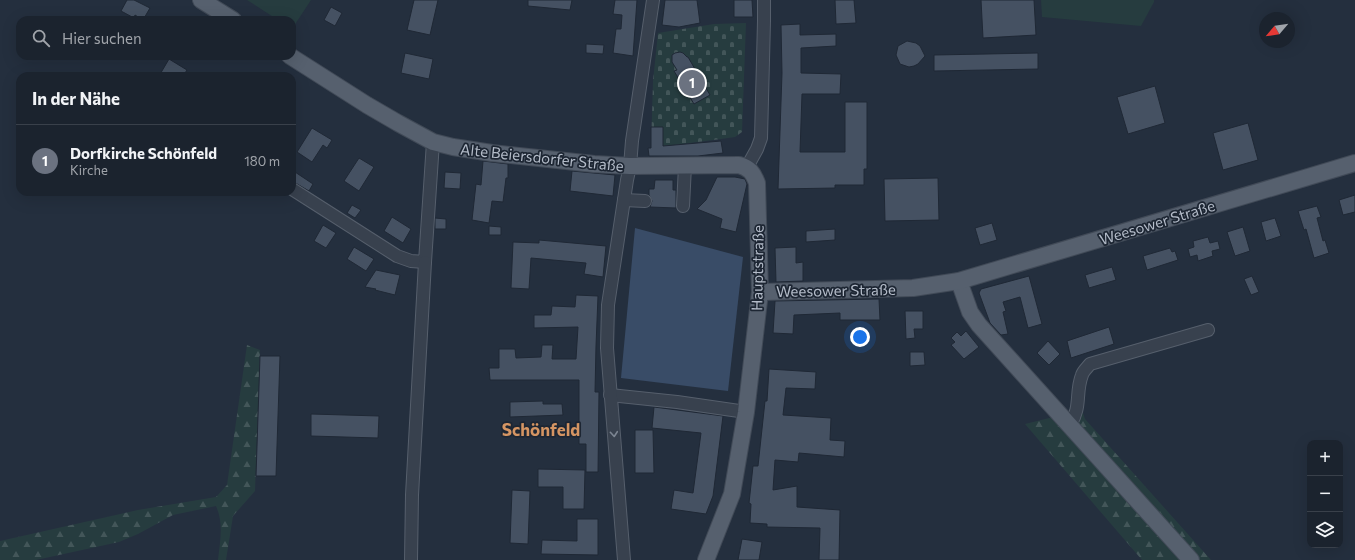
<!DOCTYPE html>
<html lang="de">
<head>
<meta charset="utf-8">
<style>
  :root { --surface:#1b232e; --page:#282f3a; --text:#f1f3f6; --muted:#a0a4aa; --line:#39404a; --accent:#8ab4f8 }
  body { margin:0; font-family:Commissioner,sans-serif; background:var(--page); color:var(--text) }
  .controls { position:absolute; right:12px; bottom:12px; display:grid; overflow:hidden; border-radius:8px; box-shadow:0 4px 16px #0002 }
  .controls button { width:36px; height:36px; display:grid; place-items:center; padding:0; border:0; border-bottom:1px solid var(--line); background:var(--surface); color:var(--text); font:20px sans-serif }
  .compass { position:absolute; left:1259px; top:12px; width:36px; height:36px; border-radius:50%; background:var(--surface); box-shadow:0 4px 16px #0002; rotate:241deg }
  .you { position:absolute; left:860px; top:337px; width:14px; height:14px; margin:-10px; border:3px solid #fff; border-radius:50%; background:#1a73e8; box-shadow:0 0 0 6px #1a73e833 }
  .badge { display:grid; place-items:center; width:26px; height:26px; border-radius:50%; background:var(--accent); color:#fff; font-size:13px; font-weight:700 }
  .pin { position:absolute; translate:-50% -50%; border:2px solid #fff; box-shadow:0 1px 4px #0006 }
  .list { margin:0; padding:0; list-style:none }
  h2 { display:flex; justify-content:space-between; align-items:center; height:52px; margin:0; padding:0 16px; font-size:17px }
  h2 small { font-size:13px; font-weight:400; color:var(--muted) }
  .list li { display:grid; grid-template-columns:26px 1fr auto; gap:12px; align-items:center; box-sizing:border-box; height:72px; padding:0 16px; border-top:1px solid var(--line) }
  .list b { display:block; font-size:15px; white-space:nowrap }
  .list p { margin:0; font-size:13px; white-space:nowrap; color:var(--muted) }
  .list em { font-size:13px; font-style:normal; color:var(--muted) }
  .icon { flex:none; width:22px; height:22px; fill:none; stroke:currentColor; stroke-width:2; stroke-linecap:round; stroke-linejoin:round }
  .map { position:relative; flex:none; width:1355px; height:560px; overflow:hidden }
  .search { position:absolute; background:var(--surface); box-shadow:0 4px 16px #0002; left:16px; top:16px; width:280px; height:44px; display:flex; align-items:center; gap:10px; box-sizing:border-box; padding:0 14px; border-radius:12px; color:var(--muted); font-size:15px }
  .panel { position:absolute; background:var(--surface); box-shadow:0 4px 16px #0002; left:16px; top:72px; width:280px; height:124px; border-radius:12px }
  .map>svg:first-child { display:block }
  .forest { fill:url(#forest-firs) }
  .cemetery { fill:url(#cemetery-stones) }
  .pitch { fill:#263c3f }
  .water { fill:#394c67 }
  .building { fill:#455162; stroke:#1f2835 }
  .lines { fill:none; stroke-linecap:round; stroke-linejoin:round }
  .minor-casing { stroke:#565f6c; stroke-width:14 }
  .major-casing { stroke:#414a57; stroke-width:18 }
  .minor { stroke:#38414e; stroke-width:12 }
  .major { stroke:#56606e; stroke-width:16 }
  .oneway { stroke:#7c8592 }
  .labels { text-anchor:middle; dominant-baseline:central; stroke-width:3.5; stroke-linejoin:round; paint-order:stroke }
  .street-label { font-size:15px; fill:#b4bcc9; stroke:#1d2633 }
  .quarter-label { font-size:17px; font-weight:bold; fill:#d59563; stroke:#1d2633 }
</style>
</head>
<body>
<div class="map">
<svg width="1355" height="560" viewBox="0 0 1355 560">
  <defs>
    <pattern id="forest-firs" width="22" height="20" patternUnits="userSpaceOnUse"><rect width="22" height="20" fill="#263c3f"/><path d="M5 1l3.5 6h-7zM16 11l3.5 6h-7z" fill="#435659"/></pattern>
    <pattern id="cemetery-stones" width="16" height="16" patternUnits="userSpaceOnUse"><rect width="16" height="16" fill="#263c3f"/><path d="M2 7V4a2 2 0 0 1 4 0v3zM10 15v-3a2 2 0 0 1 4 0v3z" fill="#435659"/></pattern>
  </defs>
  <rect width="100%" height="100%" fill="#242f3e"/>
  <g class="forest">
    <path d="M247,345l13,5 -5,141 -22,25 -7,44h-8c2,-19 6,-36 -2,-54l-43,9 -35,19 -19,8 -83,18h-36v-19l138,-31 78,-13 11,-12z"/>
    <polygon points="1082,410 1085,419 1211,560 1142,560 1025,424"/>
  </g>
  <polygon class="cemetery" points="746,23 742,132 735,137 721,139 651,148 653,81 658,33 714,24"/>
  <g class="pitch">
    <polygon points="247,0 311,0 292,29 292,20 278,20"/>
    <polygon points="1041,0 1154,0 1154,2 1141,26 1042,17"/>
  </g>
  <polygon class="water" points="635,228 743,257 728,391 621,378"/>
  <g class="building">
    <polygon points="127,0 134,0 150,8 143,20 135,15 134,18 121,11"/>
    <polygon points="414,0 438,0 430,35 407,30"/>
    <polygon points="528,0 572,0 570,10 528,6"/>
    <polygon points="615,0 637,0 633,56 613,53 616,29 621,29 622,15 613,14"/>
    <polygon points="665,0 697,0 700,23 679,27 662,25"/>
    <polygon points="734,0 752,0 753,17 734,17"/>
    <polygon points="835,0 854,0 856,23 836,24"/>
    <polygon points="981,0 1034,0 1036,35 983,38"/>
    <polygon points="331,7 342,13 335,26 324,20"/>
    <polygon points="800,24 800,35 836,34 836,46 801,48 801,73 841,74 840,94 802,94 800,152 845,152 845,102 867,102 867,169 864,169 864,185 835,185 835,188 778,189 782,73 781,25"/>
    <polygon points="907,41 916,43 920,46 925,56 918,64 914,66 909,67 900,64 896,55 898,46"/>
    <polygon points="586,44 604,45 603,54 586,53"/>
    <polygon points="680,52 683,53 687,57 688,57 710,95 694,104 674,71 677,70 672,62 672,55 675,53"/>
    <polygon points="405,53 433,59 429,79 401,73"/>
    <polygon points="1038,53 1038,69 934,71 934,55"/>
    <polygon points="169,59 187,70 183,76 159,76"/>
    <polygon points="1155,86 1165,123 1128,134 1117,97"/>
    <polygon points="1248,123 1258,160 1223,170 1213,133"/>
    <polygon points="651,127 663,127 663,146 721,141 723,153 698,156 649,156 648,148 651,148"/>
    <polygon points="312,128 332,140 327,148 323,145 312,162 297,152"/>
    <polygon points="359,158 374,167 359,191 344,181"/>
    <polygon points="483,161 508,164 508,178 506,178 503,202 492,201 489,223 472,220 476,184 481,185"/>
    <polygon points="292,170 313,184 309,191 292,181"/>
    <polygon points="572,171 615,175 613,196 570,191"/>
    <polygon points="445,172 461,173 460,189 444,188"/>
    <polygon points="717,177 735,177 745,179 747,184 736,232 720,228 722,219 697,209 706,200"/>
    <polygon points="938,178 939,220 885,221 884,179"/>
    <polygon points="655,180 673,180 673,190 676,190 676,208 650,207 652,201 649,195 649,189 654,189"/>
    <polygon points="1355,195 1355,212 1343,215 1339,200"/>
    <polygon points="352,205 361,210 355,218 347,213"/>
    <polygon points="1317,206 1321,217 1317,218 1323,241 1325,240 1329,253 1314,258 1306,229 1304,230 1298,211"/>
    <polygon points="392,217 411,229 403,243 384,231"/>
    <polygon points="435,218 446,219 446,229 435,229"/>
    <polygon points="1275,218 1281,236 1266,241 1261,222"/>
    <polygon points="992,223 997,240 980,245 975,228"/>
    <polygon points="323,225 336,233 326,248 314,241"/>
    <polygon points="489,226 501,227 501,235 489,235"/>
    <polygon points="1243,227 1250,251 1235,256 1227,232"/>
    <polygon points="835,229 835,240 806,242 806,231"/>
    <polygon points="1208,237 1210,243 1218,241 1220,249 1212,251 1213,256 1198,261 1197,255 1190,257 1188,249 1194,247 1193,241"/>
    <polygon points="539,240 606,246 603,277 584,274 586,263 531,258 529,289 511,288 513,242 539,243"/>
    <polygon points="354,247 374,259 366,271 347,259"/>
    <polygon points="796,247 796,263 803,262 803,281 776,282 775,248"/>
    <polygon points="1170,248 1172,252 1175,251 1178,260 1147,270 1143,256"/>
    <polygon points="1112,267 1116,280 1089,288 1085,275"/>
    <polygon points="376,270 400,275 395,295 375,290 376,289 365,287"/>
    <polygon points="1029,276 1042,324 1028,328 1020,297 1003,302 1006,311 1003,312 1008,334 1001,335 990,323 979,293 981,289"/>
    <polygon points="1252,276 1259,292 1251,295 1244,279"/>
    <polygon points="576,295 598,296 596,346 595,392 599,392 598,472 586,472 586,444 579,444 579,380 490,380 489,368 499,368 499,349 515,349 516,358 541,357 542,345 553,345 552,359 576,359 578,327 534,328 534,315 551,315 552,306 575,307"/>
    <polygon points="879,299 880,320 840,320 840,313 794,315 793,334 773,333 775,301"/>
    <polygon points="905,311 923,311 923,329 914,329 915,338 906,339"/>
    <polygon points="1109,327 1114,344 1071,358 1067,341"/>
    <polygon points="966,331 979,347 964,359 951,345 955,342 951,338 957,332 961,336"/>
    <polygon points="1048,341 1060,354 1049,365 1037,353"/>
    <polygon points="910,352 924,352 925,365 910,366"/>
    <polygon points="260,356 280,356 276,476 256,476"/>
    <polygon points="769,369 816,372 815,389 786,388 783,415 831,418 830,440 845,441 844,457 799,453 798,462 775,460 773,490 797,486 797,507 840,510 839,560 819,560 820,528 767,527 767,524 750,523 751,504 749,503 753,466 758,466 765,401 767,401"/>
    <polygon points="543,401 543,404 562,404 563,415 510,417 510,402"/>
    <polygon points="654,407 723,416 713,496 706,514 671,509 674,490 693,493 701,433 652,428"/>
    <polygon points="311,414 379,416 378,438 311,436"/>
    <polygon points="635,430 653,430 654,473 635,473"/>
    <polygon points="538,469 585,470 584,509 563,509 563,487 538,487"/>
    <polygon points="512,490 530,491 528,544 510,543"/>
    <polygon points="577,519 598,519 598,555 541,554 542,540 577,541"/>
    <polygon points="742,539 762,542 759,560 738,560"/>
  </g>
  <g class="lines">
    <g class="minor-casing">
      <g id="minor">
        <polyline points="747,167 757,149 761,138 764,21 764,0"/>
        <polyline points="292,189 397,256 411,261 425,262 433,142"/>
        <polyline points="624,200 645,201"/>
        <polyline points="683,206 685,166"/>
        <polyline points="610,395 677,402 746,412"/>
        <path d="M1070,425c12,-19 5,-32 12,-50 1,-4 5,-7 8,-11l118,-34"/>
        <polyline points="411,560 412,495 425,262"/>
        <polyline points="624,560 607,348 608,305 627,180 630,166 632,141 653,0"/>
      </g>
    </g>
    <g class="major-casing">
      <g id="major">
        <polyline points="201,0 233,20"/>
        <path d="M290,56l77,49 31,18 35,19 20,5 39,6 102,11 36,2 109,-1c11,3 14,8 18,18l3,109 -14,120 -14,82 -26,66"/>
        <polyline points="959,281 970,312 979,325 1191,560"/>
        <polyline points="760,292 913,288 959,281 1355,163"/>
      </g>
    </g>
    <use href="#minor" class="minor"/>
    <use href="#major" class="major"/>
  </g>
  <defs><path id="oneway-chevron" d="M-2-3.5L2.5 0L-2 3.5" fill="none" stroke-width="1.6" stroke-linecap="round" stroke-linejoin="round"/></defs>
  <use class="oneway" href="#oneway-chevron" transform="translate(614 434) rotate(85)"/>
  <g class="labels">
    <g class="street-label">
      <text transform="translate(542 157) rotate(6)">Alte Beiersdorfer Straße</text>
      <text transform="translate(1157 222) rotate(-17)">Weesower Straße</text>
      <text transform="translate(757 268) rotate(-89)">Hauptstraße</text>
      <text transform="translate(836 290) rotate(-1)">Weesower Straße</text>
    </g>
    <g class="quarter-label">
      <text x="541" y="429">Schönfeld</text>
    </g>
  </g>
</svg>
<div class="controls">
<button>+</button>
<button>−</button>
<button><svg class="icon" aria-label="layers" viewBox="0 0 24 24"><path d="M12 4l9 5-9 5-9-5zM3 14l9 5 9-5"/></svg></button>
</div>
<svg class="compass" viewBox="-18 -18 36 36"><path d="M0-13l5 13h-10z" fill="#e53935"/><path d="M0 13l5-13h-10z" fill="#a0a4aa"/></svg>
<div class="you"></div>
<div class="pin badge" style="left:692px;top:83px;background:#6b7280">1</div>
<div class="search"><svg class="icon" aria-label="search" viewBox="0 0 24 24"><circle cx="10" cy="10" r="6"/><path d="M15 15l6 6"/></svg>Hier suchen</div>
<section class="panel">
<h2>In der Nähe<small></small></h2>
<ul class="list">
<li><span class="badge" style="background:#6b7280">1</span><div><b>Dorfkirche Schönfeld</b><p>Kirche</p></div><em>180 m</em></li>
</ul>
</section>
</div>
</body>
</html>
